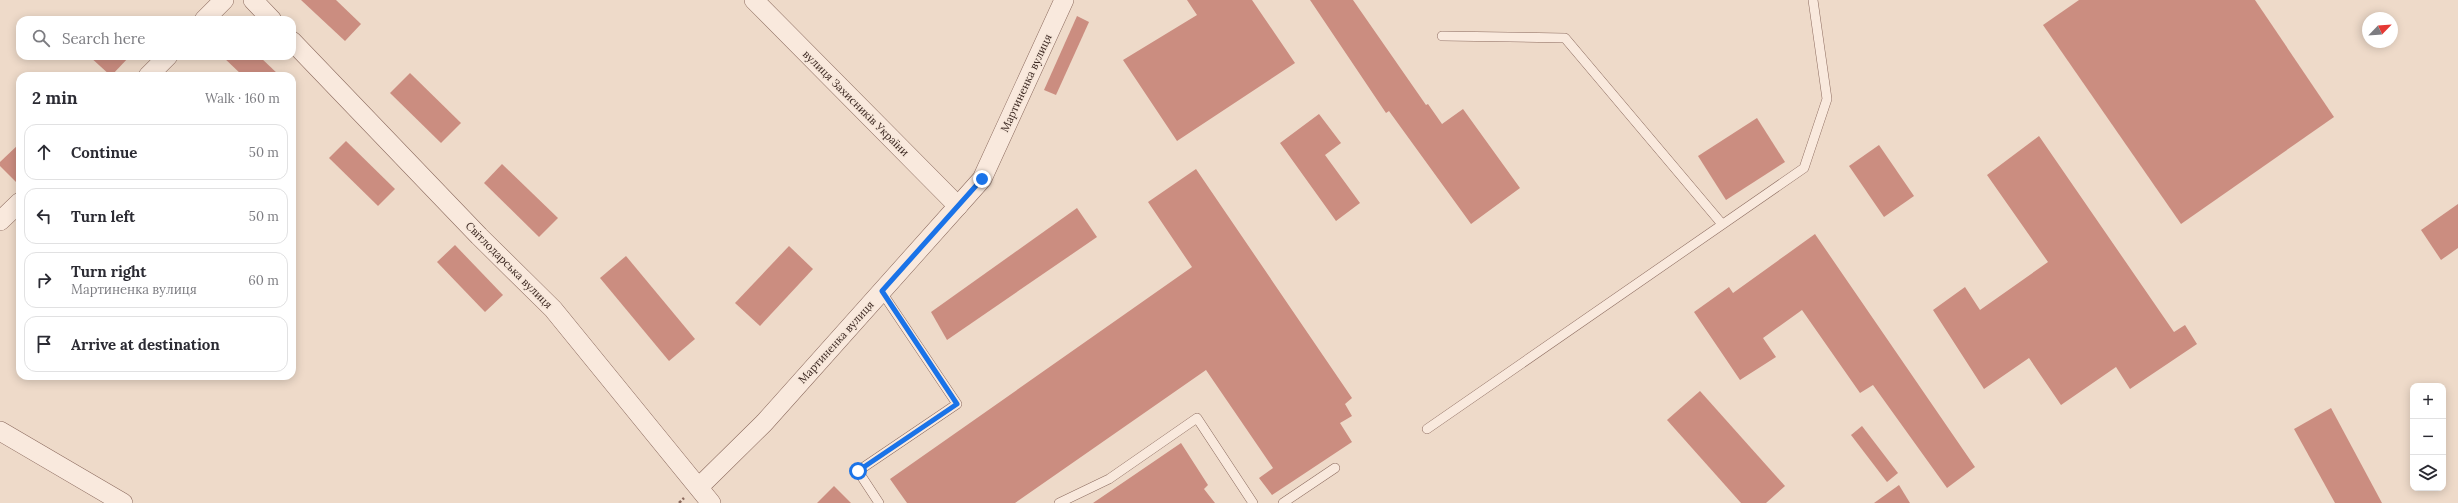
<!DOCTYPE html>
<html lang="en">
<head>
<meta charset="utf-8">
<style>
  :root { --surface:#fff; --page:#f2f2f3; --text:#2b2b33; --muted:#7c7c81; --line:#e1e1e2 }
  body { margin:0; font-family:Lora,serif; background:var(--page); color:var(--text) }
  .controls { position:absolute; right:12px; bottom:12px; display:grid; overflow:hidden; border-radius:8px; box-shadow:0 2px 10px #0003 }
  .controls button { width:36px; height:36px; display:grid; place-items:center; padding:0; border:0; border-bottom:1px solid var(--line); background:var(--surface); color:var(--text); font:20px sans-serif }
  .compass { position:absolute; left:2362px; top:12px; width:36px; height:36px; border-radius:50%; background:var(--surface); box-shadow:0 2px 10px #0003; rotate:65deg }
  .stop { position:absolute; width:12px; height:12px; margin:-9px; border:3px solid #1a73e8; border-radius:50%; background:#fff }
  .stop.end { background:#1a73e8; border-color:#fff; box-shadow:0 1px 4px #0008 }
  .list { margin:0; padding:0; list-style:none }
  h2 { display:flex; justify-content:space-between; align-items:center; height:52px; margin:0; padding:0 16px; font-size:17px }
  h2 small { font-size:13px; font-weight:400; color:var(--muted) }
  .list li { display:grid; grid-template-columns:26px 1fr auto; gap:12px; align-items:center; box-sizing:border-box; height:56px; margin:0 8px 8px; padding:0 8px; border:1px solid var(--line); border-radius:12px }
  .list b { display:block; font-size:15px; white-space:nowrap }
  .list p { margin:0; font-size:13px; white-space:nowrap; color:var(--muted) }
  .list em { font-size:13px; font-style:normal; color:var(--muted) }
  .icon { flex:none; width:22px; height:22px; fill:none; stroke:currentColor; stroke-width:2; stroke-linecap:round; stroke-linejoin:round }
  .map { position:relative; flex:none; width:2458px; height:503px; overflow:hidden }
  .search { position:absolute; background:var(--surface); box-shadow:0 2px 10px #0003; left:16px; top:16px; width:280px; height:44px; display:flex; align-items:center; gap:10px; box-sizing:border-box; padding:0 14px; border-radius:12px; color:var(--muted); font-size:15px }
  .panel { position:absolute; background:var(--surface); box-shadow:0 2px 10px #0003; left:16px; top:72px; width:280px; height:308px; border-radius:12px }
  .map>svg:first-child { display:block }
  .building { fill:#cb8d80 }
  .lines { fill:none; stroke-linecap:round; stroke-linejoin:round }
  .lane-casing { stroke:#8b6a5e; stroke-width:10 }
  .street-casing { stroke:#8b6a5e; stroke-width:20 }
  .path { stroke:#8b6a5e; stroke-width:2.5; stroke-dasharray:3 2; stroke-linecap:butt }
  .lane { stroke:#f9e9dd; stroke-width:9 }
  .street { stroke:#f9e9dd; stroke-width:19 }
  .route { stroke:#1a73e8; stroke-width:5 }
  .labels { text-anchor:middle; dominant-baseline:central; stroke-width:3; stroke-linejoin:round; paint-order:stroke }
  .street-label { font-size:11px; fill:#3b2721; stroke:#f6e6d9 }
</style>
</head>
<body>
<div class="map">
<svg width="2458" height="503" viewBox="0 0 2458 503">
  <rect width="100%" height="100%" fill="#eedac9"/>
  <g class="building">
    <polygon points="301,0 336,0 361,24 345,41"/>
    <polygon points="1187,0 1252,0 1295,63 1177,141 1123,60 1197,15"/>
    <polygon points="1310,0 1353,0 1426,105 1428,104 1442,124 1463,109 1520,188 1471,224 1389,111 1386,113"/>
    <polygon points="2079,0 2255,0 2334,117 2181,224 2043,25"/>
    <polygon points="1077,16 1089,22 1056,95 1044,90"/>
    <polygon points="89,56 130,56 111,76"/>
    <polygon points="222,56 259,56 280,76 243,76"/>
    <polygon points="410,73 461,123 441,143 390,93"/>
    <polygon points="1319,114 1341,143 1325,155 1360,203 1336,221 1280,143"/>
    <polygon points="1757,118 1785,162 1726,200 1698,156"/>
    <polygon points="2039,136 2174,332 2185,325 2197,344 2130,389 2116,367 2061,405 2029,358 1984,389 1933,310 1965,287 1980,310 2048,262 1987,175"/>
    <polygon points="346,141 395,189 378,206 329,158"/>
    <polygon points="20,143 20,186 0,166 0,162"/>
    <polygon points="1879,145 1914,196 1884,217 1849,166"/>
    <polygon points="502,164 558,218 539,237 484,183"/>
    <polygon points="1196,169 1352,398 1345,404 1352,416 1340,423 1352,442 1272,495 1259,478 1273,468 1206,370 1015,503 907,503 890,479 1192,267 1148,202"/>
    <polygon points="2458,204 2458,248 2441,260 2421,230"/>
    <polygon points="1077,208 1097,237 947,340 931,312"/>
    <polygon points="1815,234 1975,467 1947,488 1873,385 1860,393 1802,310 1763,338 1776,357 1740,380 1694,312 1729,287 1733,293"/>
    <polygon points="455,245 503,295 485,312 437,262"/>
    <polygon points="789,246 813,269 760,326 735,303"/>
    <polygon points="626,256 695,339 669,361 600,278"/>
    <polygon points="1700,391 1785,486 1766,503 1741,503 1667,420"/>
    <polygon points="2331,408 2382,503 2335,503 2294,429"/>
    <polygon points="1862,426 1898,473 1887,482 1851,435"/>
    <polygon points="1181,443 1208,485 1204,489 1215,503 1093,503"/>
    <polygon points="1899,485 1910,503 1874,503"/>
    <polygon points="834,486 851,503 817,503"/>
  </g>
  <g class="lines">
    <g class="lane-casing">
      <g id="lane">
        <polyline points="1442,36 1565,38 1722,224"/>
        <polyline points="1427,429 1804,168 1827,99 1813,0"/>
        <polyline points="879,503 858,471 957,404 881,291"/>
        <polyline points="1059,503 1109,479 1197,418 1253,503"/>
        <polyline points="1283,503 1335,468"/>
      </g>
    </g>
    <g class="street-casing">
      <g id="street">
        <polyline points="253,0 272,20"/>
        <polyline points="754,0 958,206"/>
        <polyline points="204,20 224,0"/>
        <polyline points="292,41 479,236 553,309 711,503"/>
        <polyline points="148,76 168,56"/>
        <polyline points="0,221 20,202"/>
        <polyline points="0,431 123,503"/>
        <polyline points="699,487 764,423 982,179 1064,0"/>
      </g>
    </g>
    <polyline class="path" points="679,503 684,498"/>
    <use href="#lane" class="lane"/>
    <use href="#street" class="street"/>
  </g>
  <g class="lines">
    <polyline class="route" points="858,471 957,404 882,291 982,179"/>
  </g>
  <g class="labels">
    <g class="street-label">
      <text transform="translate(1026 83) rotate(-65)">Мартиненка вулиця</text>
      <text transform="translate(856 103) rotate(45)">вулиця Захисників України</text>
      <text transform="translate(509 265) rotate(45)">Світлодарська вулиця</text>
      <text transform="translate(836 342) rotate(-48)">Мартиненка вулиця</text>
    </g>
  </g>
</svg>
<div class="controls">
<button>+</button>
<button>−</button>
<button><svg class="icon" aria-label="layers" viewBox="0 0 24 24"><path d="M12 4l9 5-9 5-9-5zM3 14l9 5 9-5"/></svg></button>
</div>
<svg class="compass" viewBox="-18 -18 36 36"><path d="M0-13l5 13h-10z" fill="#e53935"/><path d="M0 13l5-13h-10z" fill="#7c7c81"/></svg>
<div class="stop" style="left:858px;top:471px"></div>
<div class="stop end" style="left:982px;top:179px"></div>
<div class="search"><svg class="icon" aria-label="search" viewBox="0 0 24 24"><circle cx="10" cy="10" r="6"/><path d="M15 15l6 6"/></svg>Search here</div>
<section class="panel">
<h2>2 min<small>Walk · 160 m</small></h2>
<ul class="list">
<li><svg class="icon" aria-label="ahead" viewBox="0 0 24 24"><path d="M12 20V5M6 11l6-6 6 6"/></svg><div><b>Continue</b></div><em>50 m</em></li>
<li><svg class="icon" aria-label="left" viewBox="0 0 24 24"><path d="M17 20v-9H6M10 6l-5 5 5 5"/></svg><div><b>Turn left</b></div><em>50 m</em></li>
<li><svg class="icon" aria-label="right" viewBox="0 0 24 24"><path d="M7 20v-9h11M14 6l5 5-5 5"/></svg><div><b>Turn right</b><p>Мартиненка вулиця</p></div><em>60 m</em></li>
<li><svg class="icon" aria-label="arrive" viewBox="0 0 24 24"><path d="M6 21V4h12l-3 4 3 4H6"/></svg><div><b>Arrive at destination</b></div></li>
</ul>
</section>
</div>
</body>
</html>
